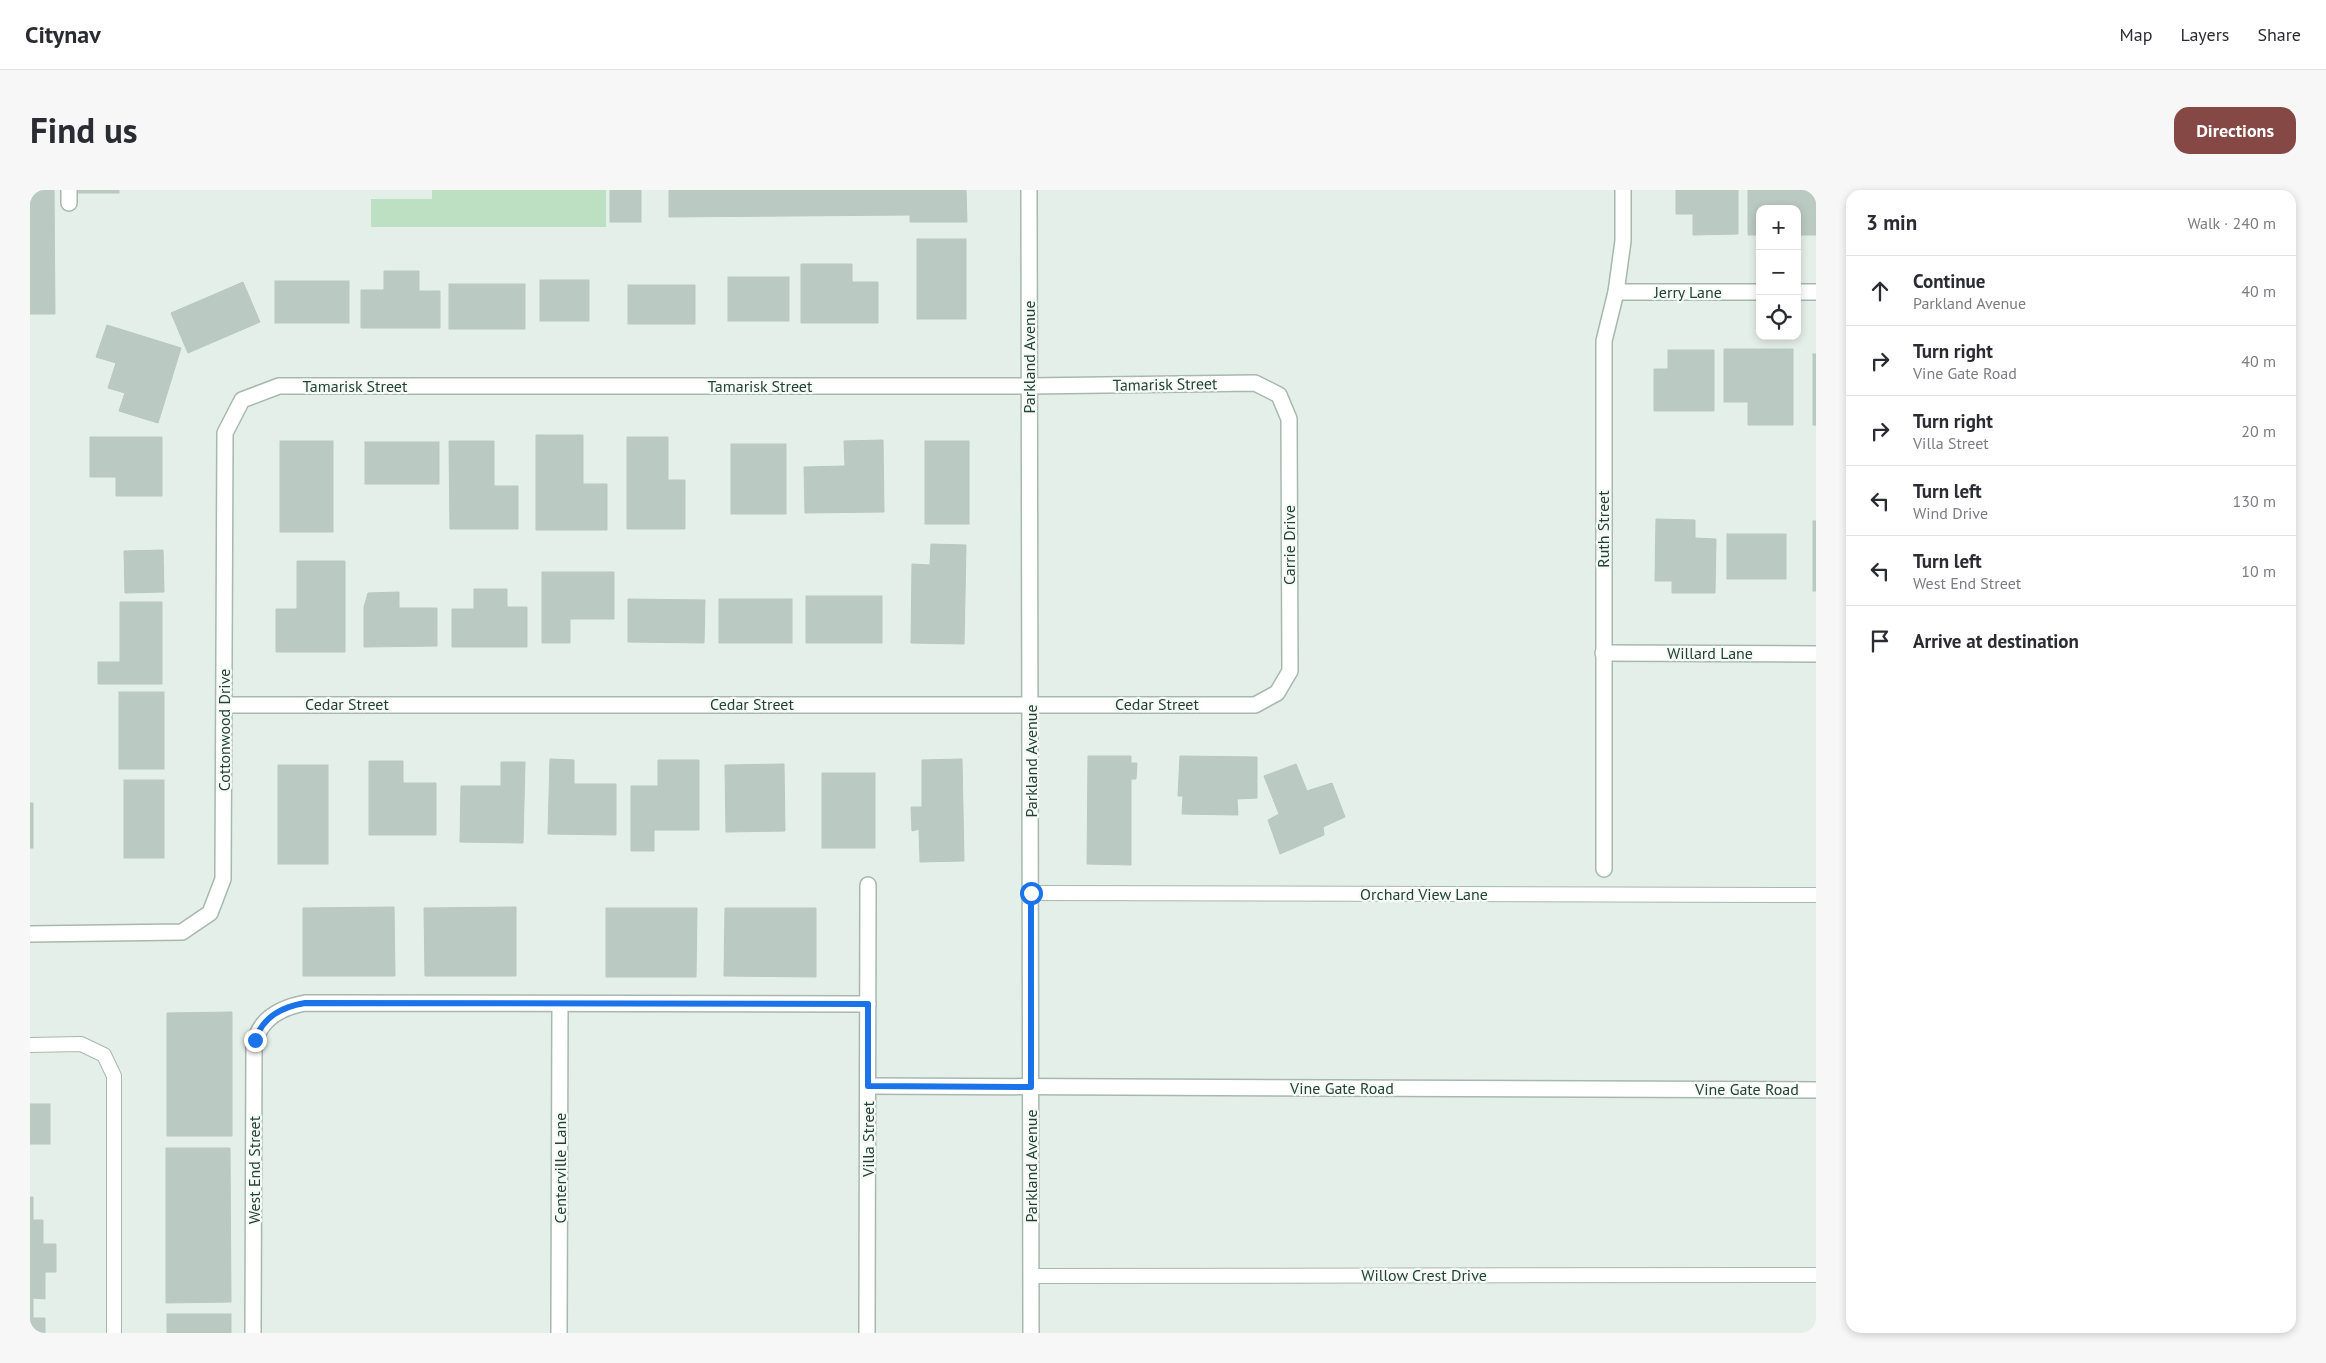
<!DOCTYPE html>
<html lang="en">
<head>
<meta charset="utf-8">
<style>
  :root { --surface:#fff; --page:#f7f7f7; --text:#2b2b33; --muted:#7c7c81; --line:#e1e1e2; --accent:#864845 }
  body { margin:0; font-family:"PT Sans",sans-serif; background:var(--page); color:var(--text) }
  .controls { position:absolute; right:15px; top:15px; display:grid; overflow:hidden; border-radius:10px; box-shadow:0 2px 8px #0003 }
  .controls button { width:45px; height:45px; display:grid; place-items:center; padding:0; border:0; border-bottom:1px solid var(--line); background:var(--surface); color:var(--text); font:25px sans-serif }
  .stop { position:absolute; width:15px; height:15px; margin:-11px; border:4px solid #1a73e8; border-radius:50%; background:#fff }
  .stop.end { background:#1a73e8; border-color:#fff; box-shadow:0 1px 5px #0008 }
  .list { margin:0; padding:0; list-style:none }
  h2 { display:flex; justify-content:space-between; align-items:center; height:65px; margin:0; padding:0 20px; font-size:21px }
  h2 small { font-size:16px; font-weight:400; color:var(--muted) }
  .list li { display:grid; grid-template-columns:32px 1fr auto; gap:15px; align-items:center; box-sizing:border-box; height:70px; padding:0 20px; border-top:1px solid var(--line) }
  .list b { display:block; font-size:19px; white-space:nowrap }
  .list p { margin:0; font-size:16px; white-space:nowrap; color:var(--muted) }
  .list em { font-size:16px; font-style:normal; color:var(--muted) }
  .icon { flex:none; width:28px; height:28px; fill:none; stroke:currentColor; stroke-width:2; stroke-linecap:round; stroke-linejoin:round }
  .map { position:relative; flex:none; width:1786px; height:1143px; overflow:hidden; border-radius:15px }
  header { display:flex; align-items:center; gap:30px; box-sizing:border-box; height:70px; padding:0 25px; background:var(--surface); border-bottom:1px solid var(--line) }
  header strong { font-size:24px }
  nav { display:flex; gap:28px; margin-inline-start:auto; font-size:18px }
  .intro { display:flex; align-items:center; justify-content:space-between; box-sizing:border-box; height:120px; padding:0 30px }
  h1 { margin:0; font-size:35px }
  .button { padding:12px 22px; border-radius:15px; background:var(--accent); color:#fff; font-size:18px; font-weight:700 }
  main { display:flex; gap:30px; padding:0 30px }
  aside { flex:1; background:var(--surface); border-radius:15px; box-shadow:0 2px 8px #0003 }
  .map>svg:first-child { display:block }
  .green { fill:#bee0c2 }
  .building { fill:#bacac2; stroke:#b7c9bf }
  .lines { fill:none; stroke-linecap:round; stroke-linejoin:round }
  .lane-casing { stroke:#a7b8af; stroke-width:16 }
  .street-casing { stroke:#a7b8af; stroke-width:18 }
  .lane { stroke:#fff; stroke-width:14 }
  .street { stroke:#fff; stroke-width:15 }
  .route { stroke:#1a73e8; stroke-width:6 }
  .labels { text-anchor:middle; dominant-baseline:central; stroke-width:4.5; stroke-linejoin:round; paint-order:stroke }
  .street-label { font-size:16px; fill:#234235; stroke:#f6fbf8 }
</style>
</head>
<body>
<header>
<strong>Citynav</strong>
<nav><a>Map</a><a>Layers</a><a>Share</a></nav>
</header>
<div class="intro"><h1>Find us</h1><a class="button">Directions</a></div>
<main>
<div class="map">
<svg width="1786" height="1143" viewBox="0 0 1786 1143">
  <rect width="100%" height="100%" fill="#e5efe9"/>
  <polygon class="green" points="402,0 576,0 576,37 341,37 341,9 402,9"/>
  <g class="building">
    <polygon points="0,0 24,0 25,124 0,124"/>
    <rect x="44" y="0" width="45" height="3"/>
    <rect x="580" y="0" width="31" height="32"/>
    <polygon points="639,0 936,0 937,32 880,32 880,25 639,27"/>
    <polygon points="1646,0 1708,0 1708,44 1663,45 1663,24 1646,24"/>
    <polygon points="1718,0 1786,0 1786,45 1767,45 1767,19 1730,19 1730,45 1718,45"/>
    <rect x="887" y="49" width="49" height="80"/>
    <polygon points="771,74 822,74 822,92 848,92 848,133 771,133"/>
    <polygon points="354,81 389,81 389,101 410,101 410,138 331,138 331,100 354,100"/>
    <rect x="698" y="87" width="61" height="44"/>
    <rect x="510" y="90" width="49" height="41"/>
    <rect x="245" y="91" width="74" height="42"/>
    <polygon points="213,92 230,132 158,163 141,123"/>
    <rect x="419" y="94" width="76" height="45"/>
    <rect x="598" y="95" width="67" height="39"/>
    <polygon points="77,135 151,158 128,233 89,221 95,203 78,198 86,173 66,167"/>
    <polygon points="1694,159 1763,159 1763,235 1718,235 1718,212 1694,212"/>
    <polygon points="1638,160 1684,160 1684,221 1624,221 1624,179 1638,179"/>
    <rect x="1783" y="164" width="3" height="71"/>
    <polygon points="506,245 553,245 553,294 577,294 577,340 506,340"/>
    <polygon points="60,247 132,247 132,306 86,306 86,287 60,287"/>
    <polygon points="597,247 638,247 638,290 655,290 655,339 597,339"/>
    <polygon points="853,250 854,322 775,323 774,277 815,276 814,251"/>
    <rect x="250" y="251" width="53" height="91"/>
    <polygon points="419,251 464,251 464,296 488,296 488,339 420,339"/>
    <rect x="895" y="251" width="44" height="83"/>
    <rect x="335" y="252" width="74" height="42"/>
    <rect x="701" y="254" width="55" height="70"/>
    <polygon points="1626,329 1665,330 1665,348 1686,349 1685,403 1642,403 1642,391 1625,391"/>
    <rect x="1783" y="331" width="3" height="70"/>
    <rect x="1697" y="344" width="59" height="45"/>
    <polygon points="901,354 936,355 934,454 881,453 882,374 900,375"/>
    <polygon points="133,360 134,402 95,403 94,361"/>
    <polygon points="267,371 315,371 315,462 246,462 246,419 267,419"/>
    <polygon points="512,382 584,382 584,429 540,429 540,453 512,453"/>
    <polygon points="444,399 477,399 477,417 497,417 497,457 422,457 422,419 444,419"/>
    <polygon points="369,402 369,418 407,418 407,456 334,457 334,417 338,403"/>
    <rect x="776" y="406" width="76" height="47"/>
    <polygon points="598,409 675,410 674,453 598,452"/>
    <rect x="689" y="409" width="73" height="44"/>
    <polygon points="90,412 132,412 132,494 68,494 68,472 90,472"/>
    <rect x="89" y="502" width="45" height="77"/>
    <polygon points="1058,566 1101,566 1101,573 1107,573 1106,589 1101,589 1101,675 1057,674"/>
    <polygon points="1150,566 1227,567 1227,608 1207,609 1208,625 1152,624 1153,606 1148,606"/>
    <polygon points="520,569 544,570 544,594 586,594 586,645 518,644"/>
    <polygon points="932,569 934,671 890,672 889,639 882,641 881,617 892,617 892,570"/>
    <polygon points="628,570 669,570 669,640 624,640 624,661 601,661 601,596 628,596"/>
    <polygon points="339,571 373,571 373,593 406,593 406,645 339,645"/>
    <polygon points="471,572 495,572 493,653 430,652 431,596 471,596"/>
    <polygon points="754,574 755,641 696,642 695,575"/>
    <polygon points="1266,574 1277,601 1302,593 1315,627 1293,637 1294,645 1250,664 1238,630 1249,624 1234,586"/>
    <rect x="248" y="575" width="50" height="99"/>
    <rect x="792" y="583" width="53" height="75"/>
    <rect x="94" y="590" width="40" height="78"/>
    <rect x="0" y="613" width="3" height="45"/>
    <polygon points="364,717 365,786 273,786 273,718"/>
    <polygon points="486,717 486,786 395,786 394,718"/>
    <polygon points="576,718 667,718 666,787 576,787"/>
    <polygon points="695,718 786,718 786,787 694,786"/>
    <polygon points="202,822 202,946 137,946 137,823"/>
    <rect x="0" y="914" width="20" height="40"/>
    <polygon points="136,958 200,958 201,1112 136,1113"/>
    <polygon points="0,1007 3,1007 3,1030 13,1030 13,1054 26,1054 26,1082 15,1082 15,1109 3,1108 3,1128 15,1128 15,1143 0,1143"/>
    <rect x="137" y="1124" width="64" height="19"/>
  </g>
  <g class="lines">
    <g class="lane-casing">
      <g id="lane">
        <polyline points="1001,703 1786,705"/>
        <polyline points="0,855 51,854 74,865 84,886 84,1143"/>
        <polyline points="1001,1086 1786,1085"/>
      </g>
    </g>
    <g class="street-casing">
      <g id="street">
        <polyline points="999,0 1001,1143"/>
        <polyline points="39,13 39,0"/>
        <polyline points="1586,102 1730,102"/>
        <polyline points="1767,102 1786,102"/>
        <polyline points="1573,463 1786,464"/>
        <polyline points="1574,679 1574,151 1586,102 1593,51 1593,0"/>
        <polyline points="0,744 152,742 180,723 193,689 195,243 212,210 249,196 1000,196 1225,193 1249,205 1259,229 1260,481 1247,503 1225,515 195,515"/>
        <polyline points="838,896 1786,900"/>
        <path d="M223,1143l1,-285c3,-28 25,-40 51,-45l563,1"/>
        <polyline points="529,1143 530,814"/>
        <polyline points="837,1143 838,695"/>
      </g>
    </g>
    <use href="#lane" class="lane"/>
    <use href="#street" class="street"/>
  </g>
  <g class="lines">
    <path class="route" d="M225,850c8,-23 26,-33 50,-37l563,1v82l163,1v-194"/>
  </g>
  <g class="labels">
    <g class="street-label">
      <text x="1658" y="102">Jerry Lane</text>
      <text transform="translate(999 167) rotate(-90)">Parkland Avenue</text>
      <text transform="translate(1135 194) rotate(-1)">Tamarisk Street</text>
      <text x="325" y="196">Tamarisk Street</text>
      <text x="730" y="196">Tamarisk Street</text>
      <text transform="translate(1573 339) rotate(-90)">Ruth Street</text>
      <text transform="translate(1259 355) rotate(-90)">Carrie Drive</text>
      <text x="1680" y="463">Willard Lane</text>
      <text x="317" y="514">Cedar Street</text>
      <text x="722" y="514">Cedar Street</text>
      <text x="1127" y="514">Cedar Street</text>
      <text transform="translate(194 540) rotate(-90)">Cottonwood Drive</text>
      <text transform="translate(1001 571) rotate(-90)">Parkland Avenue</text>
      <text x="1394" y="704">Orchard View Lane</text>
      <text x="1312" y="898">Vine Gate Road</text>
      <text x="1717" y="899">Vine Gate Road</text>
      <text transform="translate(838 949) rotate(-90)">Villa Street</text>
      <text transform="translate(1001 976) rotate(-90)">Parkland Avenue</text>
      <text transform="translate(530 978) rotate(-90)">Centerville Lane</text>
      <text transform="translate(224 980) rotate(-90)">West End Street</text>
      <text x="1394" y="1085">Willow Crest Drive</text>
    </g>
  </g>
</svg>
<div class="controls">
<button>+</button>
<button>−</button>
<button><svg class="icon" aria-label="locate" viewBox="0 0 24 24"><circle cx="12" cy="12" r="6"/><path d="M12 2v4M12 18v4M2 12h4M18 12h4"/></svg></button>
</div>
<div class="stop" style="left:1001px;top:703px"></div>
<div class="stop end" style="left:225px;top:850px"></div>
</div>
<aside>
<h2>3 min<small>Walk · 240 m</small></h2>
<ul class="list">
<li><svg class="icon" aria-label="ahead" viewBox="0 0 24 24"><path d="M12 20V5M6 11l6-6 6 6"/></svg><div><b>Continue</b><p>Parkland Avenue</p></div><em>40 m</em></li>
<li><svg class="icon" aria-label="right" viewBox="0 0 24 24"><path d="M7 20v-9h11M14 6l5 5-5 5"/></svg><div><b>Turn right</b><p>Vine Gate Road</p></div><em>40 m</em></li>
<li><svg class="icon" aria-label="right" viewBox="0 0 24 24"><path d="M7 20v-9h11M14 6l5 5-5 5"/></svg><div><b>Turn right</b><p>Villa Street</p></div><em>20 m</em></li>
<li><svg class="icon" aria-label="left" viewBox="0 0 24 24"><path d="M17 20v-9H6M10 6l-5 5 5 5"/></svg><div><b>Turn left</b><p>Wind Drive</p></div><em>130 m</em></li>
<li><svg class="icon" aria-label="left" viewBox="0 0 24 24"><path d="M17 20v-9H6M10 6l-5 5 5 5"/></svg><div><b>Turn left</b><p>West End Street</p></div><em>10 m</em></li>
<li><svg class="icon" aria-label="arrive" viewBox="0 0 24 24"><path d="M6 21V4h12l-3 4 3 4H6"/></svg><div><b>Arrive at destination</b></div></li>
</ul>
</aside>
</main>
</body>
</html>
